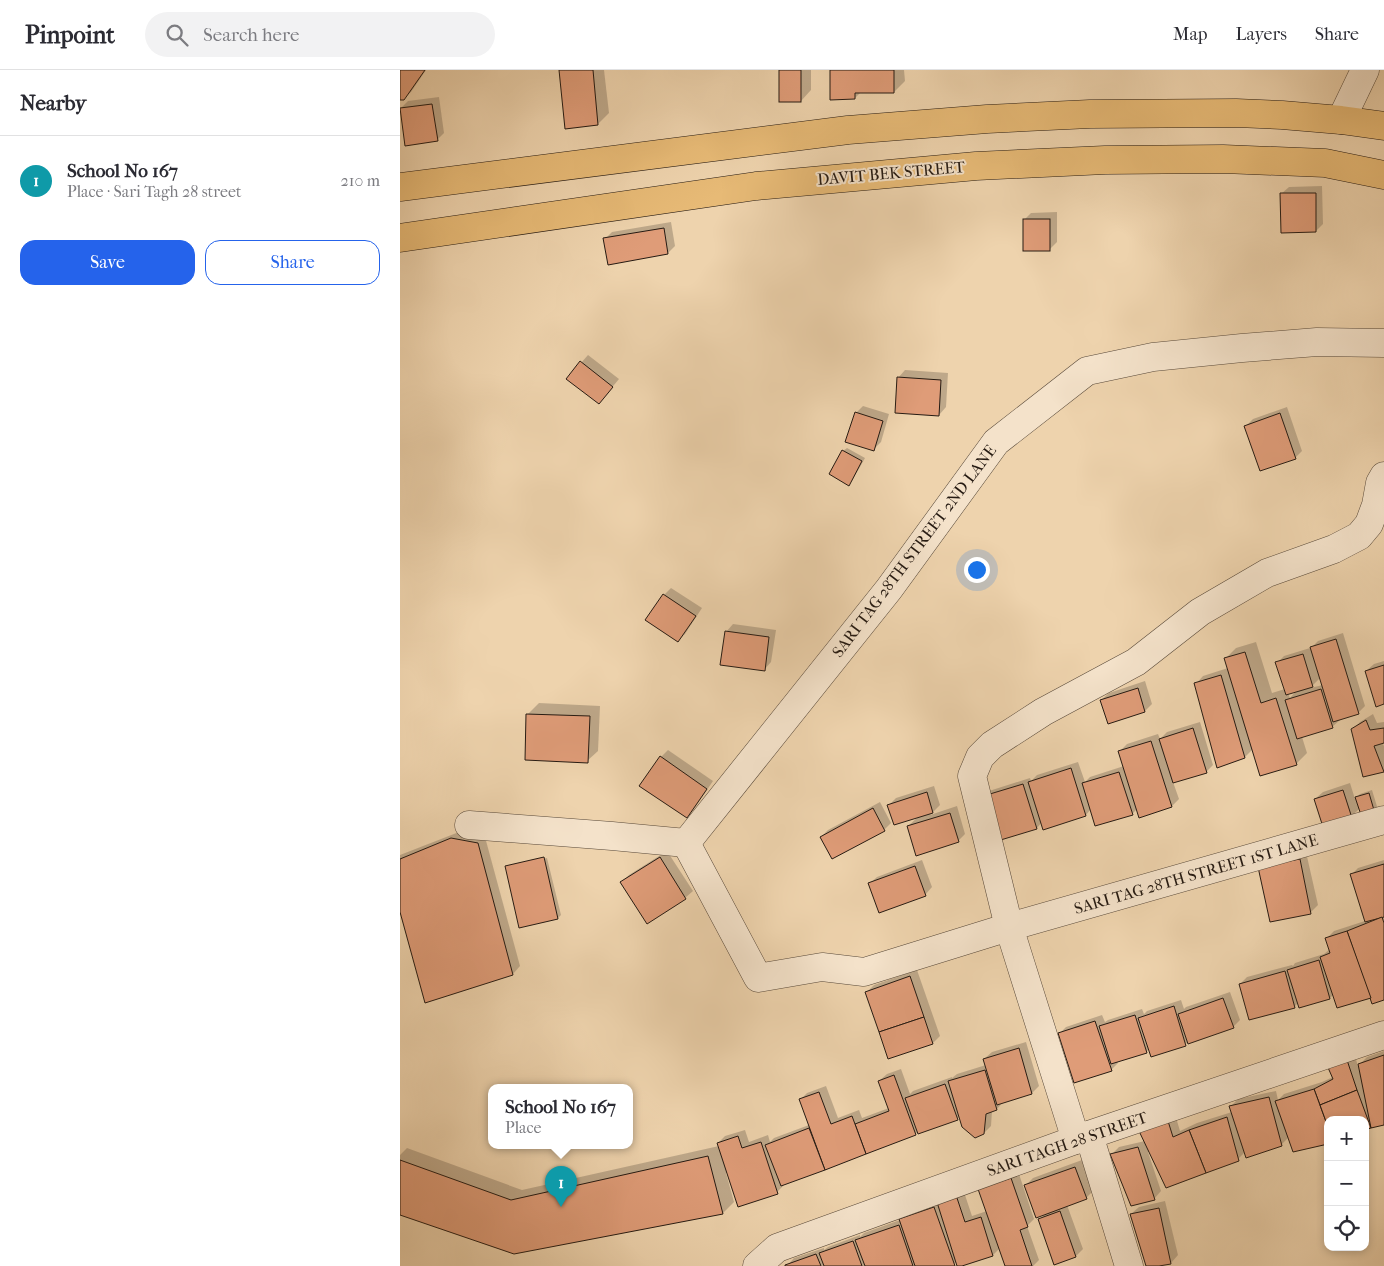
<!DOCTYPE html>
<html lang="en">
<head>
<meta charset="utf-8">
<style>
  :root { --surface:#fff; --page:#f2f2f3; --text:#2b2b33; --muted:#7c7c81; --line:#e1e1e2; --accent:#2563eb }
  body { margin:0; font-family:"IM FELL French Canon",serif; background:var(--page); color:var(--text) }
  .controls { position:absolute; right:15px; bottom:15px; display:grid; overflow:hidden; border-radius:10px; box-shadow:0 2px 8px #0003 }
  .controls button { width:45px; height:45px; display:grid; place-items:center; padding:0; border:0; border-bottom:1px solid var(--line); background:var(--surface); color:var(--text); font:25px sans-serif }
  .you { position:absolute; left:576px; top:499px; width:18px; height:18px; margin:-12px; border:4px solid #fff; border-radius:50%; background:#1a73e8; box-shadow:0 0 0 8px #1a73e833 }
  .badge { display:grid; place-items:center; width:32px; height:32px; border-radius:50%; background:var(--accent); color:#fff; font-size:16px; font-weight:700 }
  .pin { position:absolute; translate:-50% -41px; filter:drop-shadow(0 1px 2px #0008) }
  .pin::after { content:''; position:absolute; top:26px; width:18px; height:15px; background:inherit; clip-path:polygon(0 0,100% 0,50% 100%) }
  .popup { position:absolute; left:88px; top:1014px; width:145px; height:65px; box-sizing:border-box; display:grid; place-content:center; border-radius:10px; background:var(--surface); filter:drop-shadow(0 1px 4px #0005); font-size:16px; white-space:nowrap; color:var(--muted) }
  .popup b { font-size:19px; color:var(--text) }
  .popup::after { content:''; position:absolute; left:50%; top:100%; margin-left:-10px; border:10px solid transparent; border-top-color:var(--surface) }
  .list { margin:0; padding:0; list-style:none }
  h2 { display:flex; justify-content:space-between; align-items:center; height:65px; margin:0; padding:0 20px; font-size:21px }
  h2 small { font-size:16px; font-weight:400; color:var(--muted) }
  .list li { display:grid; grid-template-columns:32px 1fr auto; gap:15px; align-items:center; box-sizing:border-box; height:90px; padding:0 20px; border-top:1px solid var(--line) }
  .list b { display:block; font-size:19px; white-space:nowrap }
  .list p { margin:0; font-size:16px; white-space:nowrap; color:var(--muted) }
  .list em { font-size:16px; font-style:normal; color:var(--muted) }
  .actions { display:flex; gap:10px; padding:15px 20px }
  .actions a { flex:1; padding:11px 0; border:1px solid var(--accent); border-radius:15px; text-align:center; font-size:18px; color:var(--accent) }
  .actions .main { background:var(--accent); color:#fff }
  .icon { flex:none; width:28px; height:28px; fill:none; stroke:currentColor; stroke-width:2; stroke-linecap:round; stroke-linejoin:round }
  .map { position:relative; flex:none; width:984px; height:1196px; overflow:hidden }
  header { display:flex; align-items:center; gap:30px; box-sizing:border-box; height:70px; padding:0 25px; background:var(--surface); border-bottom:1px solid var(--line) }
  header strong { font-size:24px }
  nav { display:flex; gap:28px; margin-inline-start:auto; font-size:18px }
  .search { width:350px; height:45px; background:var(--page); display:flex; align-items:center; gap:12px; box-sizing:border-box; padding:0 18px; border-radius:28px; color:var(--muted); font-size:19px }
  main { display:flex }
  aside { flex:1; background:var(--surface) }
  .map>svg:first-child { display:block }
  .shadow { fill:#0003; fill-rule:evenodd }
  .building { fill:#df9c78; stroke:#251a12 }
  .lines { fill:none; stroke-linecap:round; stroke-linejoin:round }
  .minor-casing { stroke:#574839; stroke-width:29 }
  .major-casing { stroke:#251a12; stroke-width:29 }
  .minor { stroke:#f4e2ca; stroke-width:28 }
  .major { stroke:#e7ba76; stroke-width:28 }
  .labels { text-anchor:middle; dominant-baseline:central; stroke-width:4; stroke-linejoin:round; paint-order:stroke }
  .street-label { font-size:16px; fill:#251a12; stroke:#f4e2ca }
</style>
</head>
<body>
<header>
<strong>Pinpoint</strong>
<div class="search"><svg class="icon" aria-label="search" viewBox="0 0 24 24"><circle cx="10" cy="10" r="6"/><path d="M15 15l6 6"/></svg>Search here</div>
<nav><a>Map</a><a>Layers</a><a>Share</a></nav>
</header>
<main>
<aside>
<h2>Nearby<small></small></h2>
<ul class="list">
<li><span class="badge" style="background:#0f9aa8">1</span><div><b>School No 167</b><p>Place · Sari Tagh 28 street</p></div><em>210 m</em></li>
</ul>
<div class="actions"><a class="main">Save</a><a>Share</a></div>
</aside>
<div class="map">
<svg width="984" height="1196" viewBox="0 0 984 1196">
  <rect width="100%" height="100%" fill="#eed3ad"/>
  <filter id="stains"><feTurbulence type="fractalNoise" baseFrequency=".004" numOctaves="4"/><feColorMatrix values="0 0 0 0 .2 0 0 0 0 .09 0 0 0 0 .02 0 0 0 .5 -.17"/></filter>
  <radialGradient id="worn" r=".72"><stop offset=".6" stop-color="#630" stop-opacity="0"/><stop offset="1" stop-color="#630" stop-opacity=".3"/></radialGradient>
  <g class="shadow">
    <polygon points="0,0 26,0 11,22 3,29 0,29"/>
    <polygon points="160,0 204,0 209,43 198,54"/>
    <polygon points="380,0 411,0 411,20 401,31"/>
    <polygon points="431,0 504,0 505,11 494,22 461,22 455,28"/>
    <polygon points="39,27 44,63 37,70 1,38 8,31"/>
    <polygon points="922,116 923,154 916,161 881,124 889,117"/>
    <polygon points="657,142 657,172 650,179 624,150 631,143"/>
    <polygon points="271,152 275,176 268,183 205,169 212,162"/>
    <polygon points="188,285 219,309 199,333 168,308"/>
    <polygon points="505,300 548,303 546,337 539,345 498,308"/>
    <polygon points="463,336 489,344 481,372 474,379 456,343"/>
    <polygon points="887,337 902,381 895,388 846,356 853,349"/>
    <polygon points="447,378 465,388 452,411 449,414 443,381"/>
    <polygon points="271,518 302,538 285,564 278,571 264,525"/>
    <polygon points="333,554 376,560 371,592 364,600 326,562"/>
    <path d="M943,563l22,73 -7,7 -19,6 1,1 -8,7 -30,10 5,16 -11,11 -43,-15 -8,8 -27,9 -22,-82 7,-8 25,-8 -3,-9 11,-11 20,-6 16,51 13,-4 -8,-26 7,-7 26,-8v1l8,-8zM920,608l3,7 -13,3zM896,621l-6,7 -2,-5z"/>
    <polygon points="984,591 984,633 966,601 974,594"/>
    <polygon points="745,611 752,634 745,641 701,630 709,623"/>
    <polygon points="139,633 200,636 198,681 187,691 128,644"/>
    <polygon points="973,644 977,653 984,652 984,672 982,672 984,676 984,701 964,706 953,659 960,652"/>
    <polygon points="800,652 813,695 806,702 773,712 779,729 772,736 738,738 732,744 691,739 686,745 642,752 637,758 595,771 589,721 630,708 631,711 637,705 678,692 685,712 690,707 724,696 720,681 727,674 758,664 760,669 767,662"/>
    <polygon points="268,680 313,711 294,739 287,747 261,687"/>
    <polygon points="950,713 955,729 960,724 972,720 979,743 960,738 951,747 915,729 923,722"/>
    <polygon points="534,716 540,735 530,745 557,736 565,764 558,771 508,756 518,747 489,735 496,728"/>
    <polygon points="480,732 491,753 484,760 421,767 428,760"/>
    <polygon points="59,762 85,767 120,896 113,904 0,837 0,785"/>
    <polygon points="267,781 293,821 285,828 247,852 222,812 229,805"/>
    <polygon points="906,782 918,835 911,842 860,798"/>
    <polygon points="147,788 161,845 158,848 106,797 108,795 108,797"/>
    <polygon points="522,790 532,817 525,825 469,814 477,807"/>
    <polygon points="984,790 984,929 934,924 930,928 898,933 894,937 840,914 847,907 892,895 893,896 895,893 924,884 930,879 927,868 934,861 965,851 951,805 958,798"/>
    <polygon points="517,900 540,966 533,973 467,922 474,915"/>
    <polygon points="830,922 840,950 833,957 752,985 749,979 746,982 717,991 718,993 711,1000 659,964 666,957 702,945 705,952 708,950 742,939 744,944 747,941 781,930 784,939 786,937"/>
    <polygon points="626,972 639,1016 632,1023 604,1031 597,1039 592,1041 591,1056 584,1063 560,1046 557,1049 518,1062 515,1064 384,1113 384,1115 377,1122 328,1102 326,1103 334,1132 323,1143 114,1183 0,1143 0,1085 7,1078 122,1120 319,1076 318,1073 325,1066 345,1060 349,1072 368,1065 370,1072 374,1068 409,1055 400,1030 407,1023 426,1016 438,1048 459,1040 462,1048 489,1038 479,1011 487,1004 501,999 510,1024 513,1021 552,1007 552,1008 557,1004 586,995 584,989 592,982"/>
    <polygon points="953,980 958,996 967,987 984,981 984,1053 971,1057 965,1050 928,1050 928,1073 889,1067 881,1075 845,1082 838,1089 750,1082 748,1082 761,1121 754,1129 712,1084 719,1077 745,1071 775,1044 780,1061 797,1053 832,1042 831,1036 838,1029 876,1021 878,1030 884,1024 922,1012 933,1007"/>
    <polygon points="682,1090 693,1121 686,1128 667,1135 683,1179 676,1186 640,1149 646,1143 626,1115 633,1108"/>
    <polygon points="618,1101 634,1149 627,1156 639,1190 633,1196 606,1196 600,1178 593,1185 559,1196 557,1192 551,1196 387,1196 394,1188 424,1178 424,1180 428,1177 460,1165 460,1167 464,1163 500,1150 507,1142 562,1116 572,1146 587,1141 579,1119"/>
    <polygon points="765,1131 778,1185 771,1193 747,1196 731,1144 739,1137"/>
  </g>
  <g class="building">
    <polygon points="0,0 25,0 4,30 0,30"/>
    <polygon points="159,0 193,0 198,55 165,59"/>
    <rect x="379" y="0" width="22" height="32"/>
    <polygon points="430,0 494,0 494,23 455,23 455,29 430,30"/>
    <polygon points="32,34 38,71 5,76 0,38"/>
    <polygon points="880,123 916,123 916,162 881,163"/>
    <rect x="623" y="149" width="27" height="32"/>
    <polygon points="264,158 268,184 208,195 203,168"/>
    <polygon points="180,291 213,317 199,334 166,309"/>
    <polygon points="497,307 541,310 539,346 495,343"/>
    <polygon points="455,342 483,351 474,381 445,372"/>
    <polygon points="880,343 896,389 860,401 844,356"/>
    <polygon points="442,380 462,391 449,416 429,404"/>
    <polygon points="263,524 296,546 278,572 245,550"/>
    <polygon points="325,561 369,567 365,601 320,595"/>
    <polygon points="936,569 959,644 933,652 910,577"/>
    <polygon points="845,582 861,633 876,628 897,695 860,706 824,588"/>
    <polygon points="903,584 913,617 886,625 875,592"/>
    <polygon points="984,595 984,634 976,637 965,601"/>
    <polygon points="821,605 845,688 817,698 794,613"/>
    <polygon points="738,618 745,642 708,654 700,630"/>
    <polygon points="921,619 933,658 897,669 885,630"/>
    <polygon points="126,644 190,646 188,693 125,690"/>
    <polygon points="966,650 970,660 984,658 984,673 974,676 984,702 963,707 951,659"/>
    <polygon points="793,658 807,703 773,713 759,669"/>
    <polygon points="751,671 772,737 739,748 718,681"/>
    <polygon points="260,686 307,719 287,748 239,716"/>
    <polygon points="671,698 686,746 643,760 628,712"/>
    <polygon points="719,702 733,745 695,756 682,713"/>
    <polygon points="623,714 637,759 594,772 580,727"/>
    <polygon points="943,720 952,748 923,757 914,729"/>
    <polygon points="527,722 533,743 494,755 487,735"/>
    <polygon points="969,723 976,747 963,751 955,727"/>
    <polygon points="473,738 485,761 432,789 420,767"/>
    <polygon points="550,743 559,772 516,786 507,756"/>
    <polygon points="51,768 78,773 113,905 25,933 0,842 0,789"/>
    <polygon points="144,787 158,849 119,858 105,796"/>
    <polygon points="260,787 286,829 247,854 220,812"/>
    <polygon points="900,789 911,844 870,852 858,797"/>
    <polygon points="984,794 984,847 965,852 950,804"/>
    <polygon points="515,796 526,826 479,843 468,813"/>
    <polygon points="982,847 984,853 984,930 972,934 947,861"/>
    <polygon points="947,861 971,928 937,938 920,887 930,883 925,868"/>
    <polygon points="919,890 930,929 899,938 887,900"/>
    <polygon points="885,901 895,938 849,950 839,914"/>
    <polygon points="510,906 524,947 479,962 465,922"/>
    <polygon points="823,928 834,958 788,974 778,944"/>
    <polygon points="774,936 786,976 751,987 738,948"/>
    <polygon points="735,945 747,983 711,994 699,956"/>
    <polygon points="524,947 533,974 488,989 479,962"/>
    <polygon points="695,951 712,1001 674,1013 658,963"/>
    <polygon points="619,978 632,1024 597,1035 583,989"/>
    <polygon points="984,985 984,1055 971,1058 958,994"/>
    <polygon points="946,987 957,1020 920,1035 914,1019 933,1009 926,993"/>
    <polygon points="585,1000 597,1040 586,1044 584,1064 575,1068 562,1057 548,1011"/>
    <polygon points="494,1005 516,1065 466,1084 455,1054 489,1041 478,1011"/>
    <polygon points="545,1014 558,1050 518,1064 505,1028"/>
    <polygon points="914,1019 928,1057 928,1074 893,1082 875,1031"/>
    <polygon points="957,1020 971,1058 965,1060 965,1050 928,1050 928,1057 920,1035"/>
    <polygon points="419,1022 431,1054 452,1046 466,1084 425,1100 399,1029"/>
    <polygon points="869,1027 882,1076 846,1088 829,1036"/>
    <polygon points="827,1047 839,1091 806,1103 789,1060"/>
    <polygon points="768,1051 773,1067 789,1060 806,1103 766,1118 739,1061"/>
    <polygon points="409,1058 425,1100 381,1116 365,1075"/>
    <polygon points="338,1066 342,1078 361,1072 378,1124 338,1137 317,1073"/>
    <polygon points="738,1077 755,1130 731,1136 710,1084"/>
    <polygon points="308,1086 323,1144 114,1184 0,1145 0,1090 111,1130"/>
    <polygon points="675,1097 687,1129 636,1148 624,1115"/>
    <polygon points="611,1108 628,1157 620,1160 632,1196 605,1196 578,1119"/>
    <polygon points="555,1122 565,1152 581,1147 593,1186 562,1196 557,1196 536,1129"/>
    <polygon points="534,1137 555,1196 515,1196 499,1149"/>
    <polygon points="759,1138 771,1194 759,1196 746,1196 730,1144"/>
    <polygon points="660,1141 676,1187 654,1195 638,1149"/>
    <polygon points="499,1155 513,1196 465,1196 455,1170"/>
    <polygon points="453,1171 462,1196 424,1196 419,1183"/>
    <polygon points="416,1184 421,1196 385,1196 385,1195"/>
  </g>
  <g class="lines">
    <g class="minor-casing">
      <g id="minor">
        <polyline points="941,50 965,0"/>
        <polyline points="69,755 212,766 286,773"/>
        <polyline points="286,773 489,519 596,372 687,301 753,287 842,278 917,272 984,273"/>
        <polyline points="286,773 358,908 422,897 464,902 609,857 984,750"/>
        <polyline points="689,1065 729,1196"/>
        <polyline points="676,1070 609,857 572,706 580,687 592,675 643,642 736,592 800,542 867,503 934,479 959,466 969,454 976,435 980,413 984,406"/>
        <polyline points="357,1196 377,1178 689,1065 984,965"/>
      </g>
    </g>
    <g class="major-casing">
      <g id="major">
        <polyline points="0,117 448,60 587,49 690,44 836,43 882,45 941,50 984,56"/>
        <polyline points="0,168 356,116 576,96 705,90 823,89 925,93 984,105"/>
      </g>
    </g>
    <use href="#minor" class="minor"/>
    <use href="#major" class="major"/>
  </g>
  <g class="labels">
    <g class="street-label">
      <text transform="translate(491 103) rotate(-5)">DAVIT BEK STREET</text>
      <text transform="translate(514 481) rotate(-53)">SARI TAG 28TH STREET 2ND LANE</text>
      <text transform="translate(796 804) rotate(-16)">SARI TAG 28TH STREET 1ST LANE</text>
      <text transform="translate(667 1074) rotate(-19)">SARI TAGH 28 STREET</text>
    </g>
  </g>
  <rect width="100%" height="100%" filter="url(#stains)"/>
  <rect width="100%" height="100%" fill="url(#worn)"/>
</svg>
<div class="controls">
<button>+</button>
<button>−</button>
<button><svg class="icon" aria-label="locate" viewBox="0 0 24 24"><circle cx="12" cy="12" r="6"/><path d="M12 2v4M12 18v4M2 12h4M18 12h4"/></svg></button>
</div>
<div class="you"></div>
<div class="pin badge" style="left:161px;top:1137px;background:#0f9aa8">1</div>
<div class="popup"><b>School No 167</b>Place</div>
</div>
</main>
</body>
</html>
